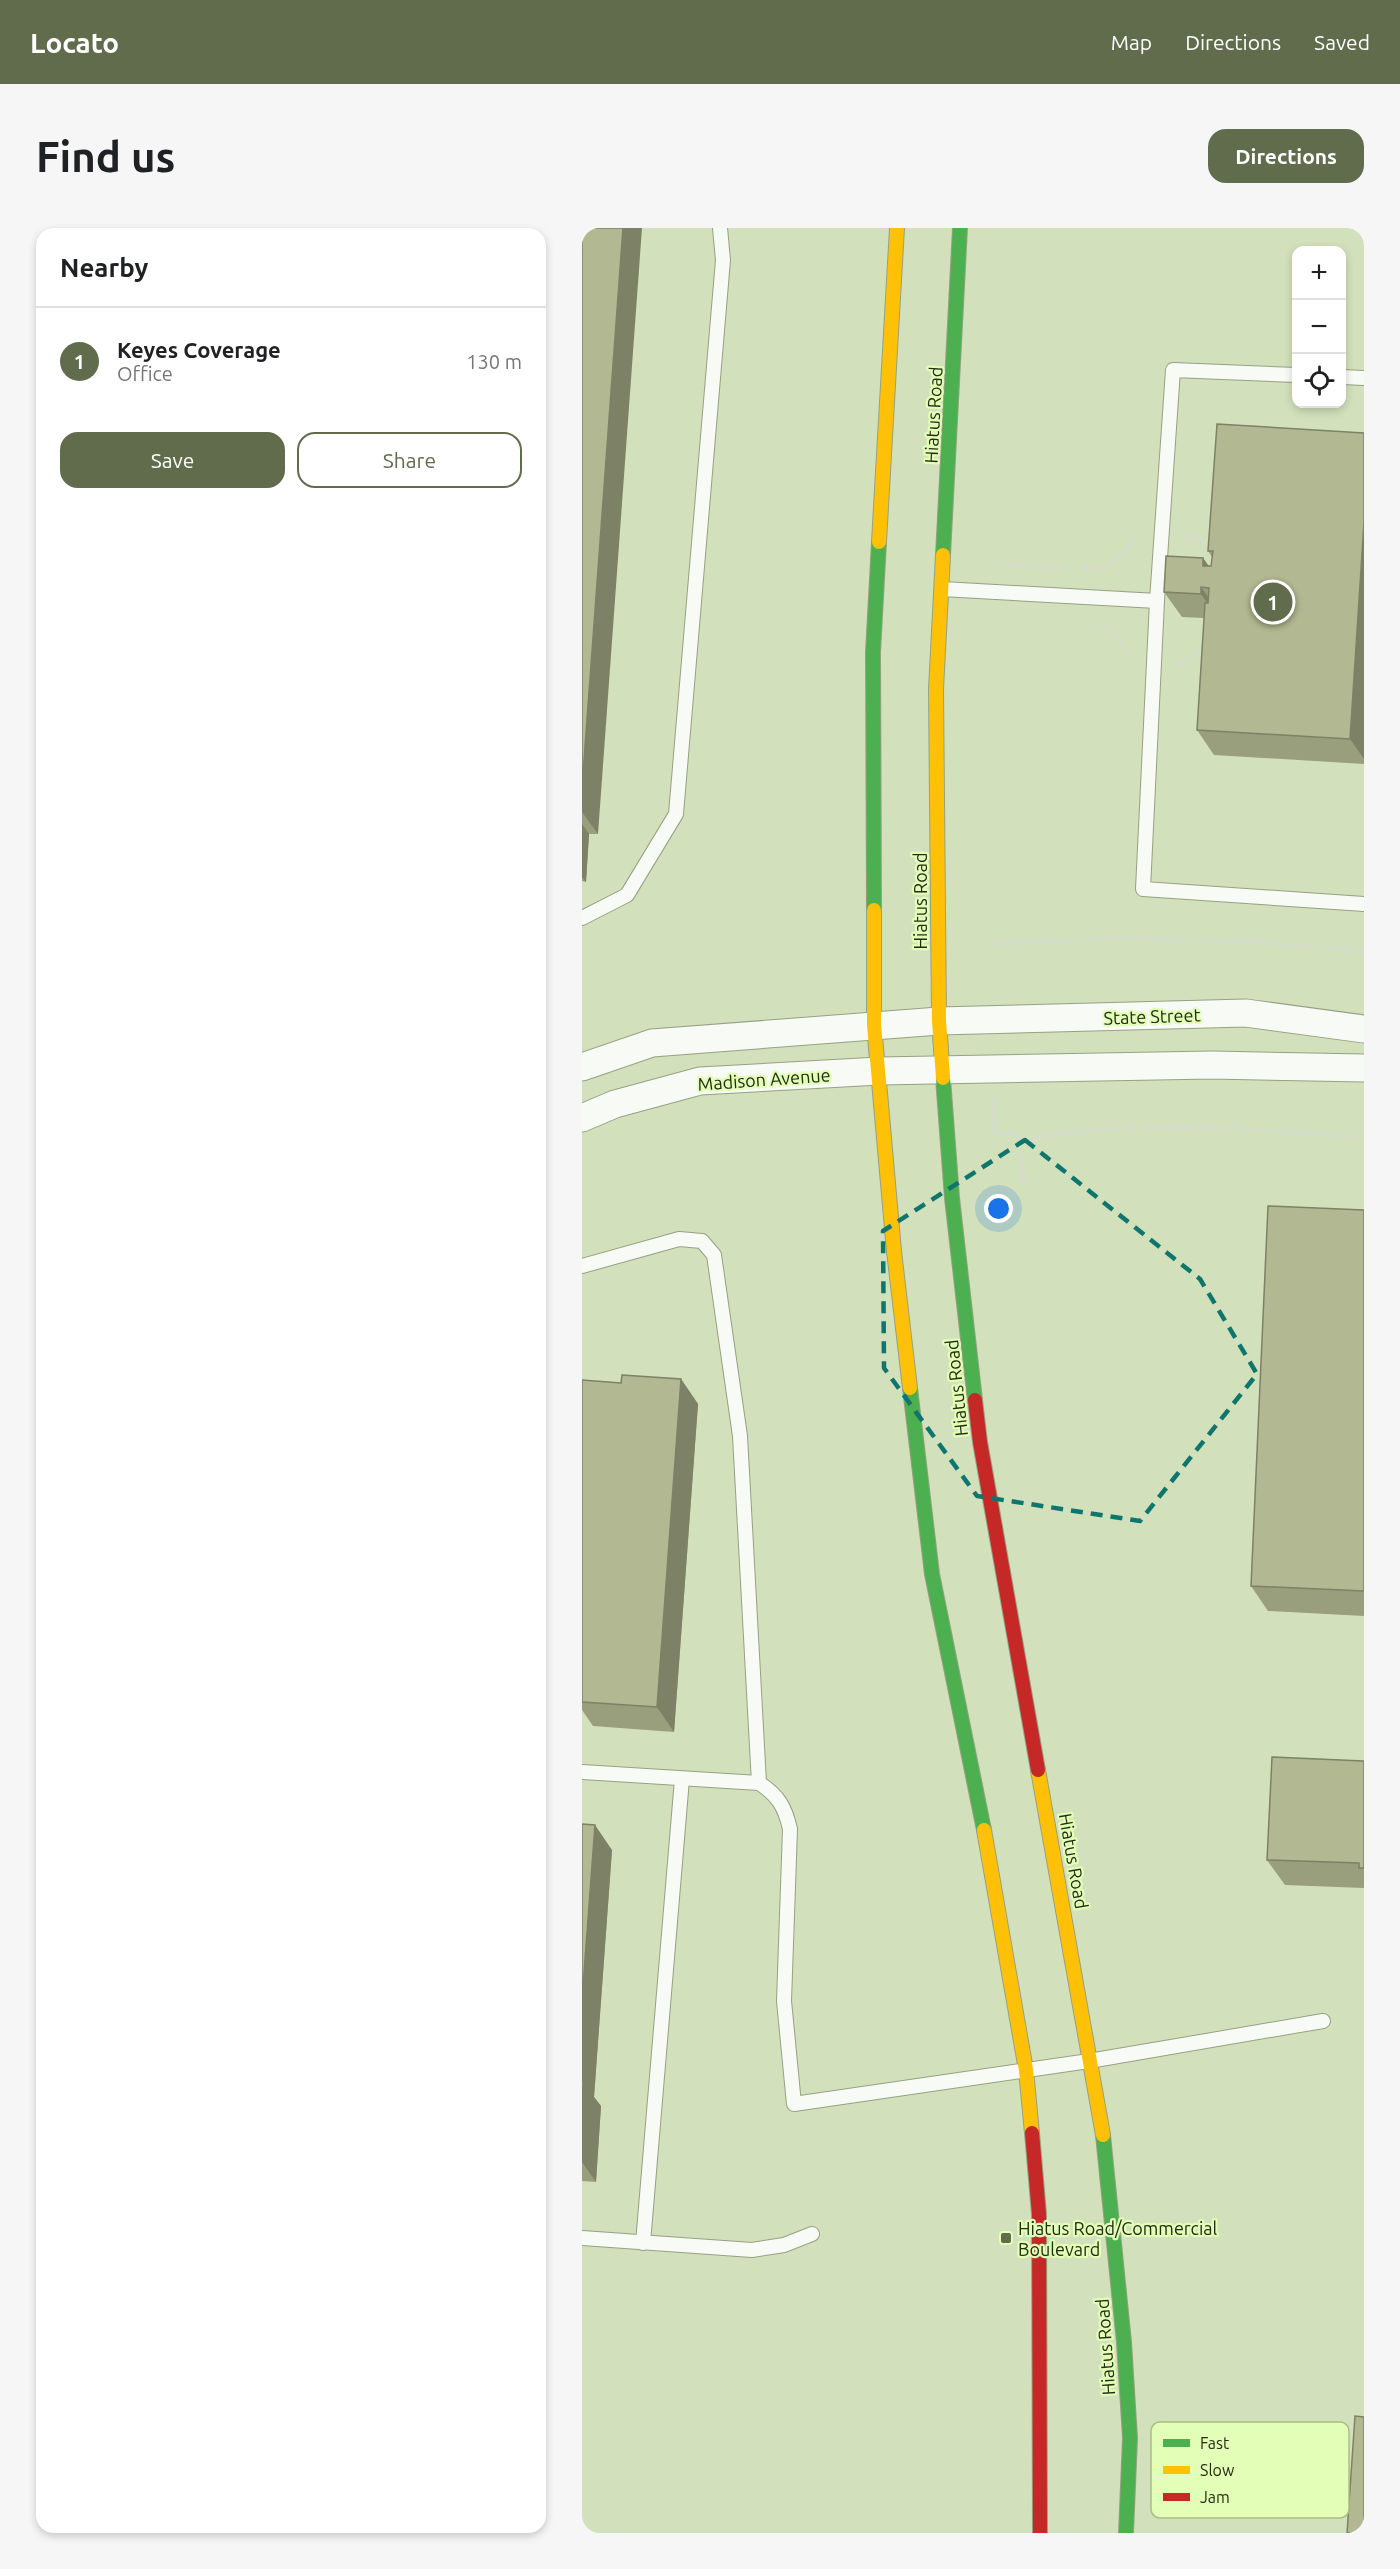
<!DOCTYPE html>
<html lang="en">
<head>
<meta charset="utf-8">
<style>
  :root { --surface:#fff; --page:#f6f6f6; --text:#202124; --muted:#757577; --line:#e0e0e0; --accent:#606c4c }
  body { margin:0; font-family:Ubuntu,sans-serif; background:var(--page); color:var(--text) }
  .controls { position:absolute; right:18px; top:18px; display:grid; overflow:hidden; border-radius:12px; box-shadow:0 3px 9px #0003 }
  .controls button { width:54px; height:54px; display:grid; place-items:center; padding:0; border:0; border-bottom:2px solid var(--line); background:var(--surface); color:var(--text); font:30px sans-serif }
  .you { position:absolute; left:417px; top:981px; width:21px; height:21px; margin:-15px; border:4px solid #fff; border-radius:50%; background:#1a73e8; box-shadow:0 0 0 9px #1a73e833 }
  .badge { display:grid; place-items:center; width:39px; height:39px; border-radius:50%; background:var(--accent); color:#fff; font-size:20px; font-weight:700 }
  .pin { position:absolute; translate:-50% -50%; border:3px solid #fff; box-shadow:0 2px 6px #0006 }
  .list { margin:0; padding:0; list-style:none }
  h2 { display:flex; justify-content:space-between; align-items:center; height:78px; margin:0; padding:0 24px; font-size:26px }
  h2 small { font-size:20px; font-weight:400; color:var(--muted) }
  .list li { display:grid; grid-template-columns:39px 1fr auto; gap:18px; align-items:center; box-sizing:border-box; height:108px; padding:0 24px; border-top:2px solid var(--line) }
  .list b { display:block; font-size:22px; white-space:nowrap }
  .list p { margin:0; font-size:20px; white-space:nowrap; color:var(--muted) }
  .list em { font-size:20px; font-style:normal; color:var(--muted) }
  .actions { display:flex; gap:12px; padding:18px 24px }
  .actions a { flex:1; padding:14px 0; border:2px solid var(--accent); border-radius:18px; text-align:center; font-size:21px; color:var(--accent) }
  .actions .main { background:var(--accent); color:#fff }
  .icon { flex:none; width:33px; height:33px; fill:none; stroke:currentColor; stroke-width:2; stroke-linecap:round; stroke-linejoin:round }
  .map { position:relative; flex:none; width:782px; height:2305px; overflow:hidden; border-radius:18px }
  header { display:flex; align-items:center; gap:36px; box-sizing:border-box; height:84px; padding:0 30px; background:var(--accent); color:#fff }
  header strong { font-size:28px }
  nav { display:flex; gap:33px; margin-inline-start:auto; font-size:21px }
  .intro { display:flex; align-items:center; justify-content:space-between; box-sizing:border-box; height:144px; padding:0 36px }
  h1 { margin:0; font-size:42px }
  .button { padding:15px 27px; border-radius:18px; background:var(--accent); color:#fff; font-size:21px; font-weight:700 }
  main { display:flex; gap:36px; padding:0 36px }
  aside { flex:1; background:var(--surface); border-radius:18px; box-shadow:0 3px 9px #0003 }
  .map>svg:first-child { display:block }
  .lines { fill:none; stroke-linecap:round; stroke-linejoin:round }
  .lane-casing { stroke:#96a183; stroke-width:16 }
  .street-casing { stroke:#96a183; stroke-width:29 }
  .fast-casing { stroke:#96a183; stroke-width:16 }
  .slow-casing { stroke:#96a183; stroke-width:16 }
  .jam-casing { stroke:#96a183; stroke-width:16 }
  .path { stroke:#d6dbcf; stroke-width:4; stroke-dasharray:4.5 3; stroke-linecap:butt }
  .lane { stroke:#f8faf5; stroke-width:14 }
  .street { stroke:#f8faf5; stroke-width:27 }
  .fast { stroke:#4caf50; stroke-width:14 }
  .slow { stroke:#ffc107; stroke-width:14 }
  .jam { stroke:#c62828; stroke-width:14 }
  .wall { fill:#999e7d }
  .shaded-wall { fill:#7d8166 }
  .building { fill:#b2b891; stroke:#7d8166; stroke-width:1.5 }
  .marked { fill:none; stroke:#0f766e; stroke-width:4.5; stroke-dasharray:12 8; stroke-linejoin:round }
  .poi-dot { fill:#606c4c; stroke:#e2feb7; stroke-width:2 }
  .labels { text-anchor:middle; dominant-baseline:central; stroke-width:4.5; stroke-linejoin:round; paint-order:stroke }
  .street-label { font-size:18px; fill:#232d11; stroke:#e2feb7 }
  .poi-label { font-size:18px; fill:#232d11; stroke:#e2feb7; text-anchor:start }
  .key { fill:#e2feb7; stroke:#a9bf85; stroke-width:1.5 }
  .key-label { font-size:16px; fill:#232d11 }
</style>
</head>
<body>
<header>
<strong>Locato</strong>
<nav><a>Map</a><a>Directions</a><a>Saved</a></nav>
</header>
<div class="intro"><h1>Find us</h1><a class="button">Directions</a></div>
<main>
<aside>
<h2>Nearby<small></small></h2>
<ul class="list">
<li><span class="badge">1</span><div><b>Keyes Coverage</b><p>Office</p></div><em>130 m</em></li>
</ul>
<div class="actions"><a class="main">Save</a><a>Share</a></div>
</aside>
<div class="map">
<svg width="782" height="2305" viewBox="0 0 782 2305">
  <rect width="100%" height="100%" fill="#d2e1bb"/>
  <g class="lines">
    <g class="lane-casing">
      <g id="lane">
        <polyline points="760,149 782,150"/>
        <polyline points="360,361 575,373 591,142 714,147"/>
        <polyline points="575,373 561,661 782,676"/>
        <polyline points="0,690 45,667 94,586 141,32 138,0"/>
        <path d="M0,1038l97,-27 23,2 12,14 26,181 19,347c19,12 26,24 31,46l-6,172 10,103 295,-43 234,-40"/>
        <polyline points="0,1544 177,1555"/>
        <polyline points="0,2010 170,2022 202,2017 230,2006"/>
        <polyline points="61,2015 100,1551"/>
      </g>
    </g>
    <g class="street-casing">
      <g id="street">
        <polyline points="0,839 70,815 357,793 664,785 782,801"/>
        <polyline points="0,890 33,876 118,853 297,843 630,837 782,840"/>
      </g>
    </g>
    <g class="fast-casing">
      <g id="fast">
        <polyline points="361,327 378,0"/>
        <polyline points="292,682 291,424 297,314"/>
        <polyline points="361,850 370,970 393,1172"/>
        <polyline points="328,1160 350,1346 402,1602"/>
        <polyline points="521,1907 542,2114 548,2210 544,2305"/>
      </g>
    </g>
    <g class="slow-casing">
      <g id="slow">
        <polyline points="297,314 315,0"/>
        <polyline points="361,327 354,461 357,793 361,850"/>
        <polyline points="292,682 292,797 312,1023 328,1160"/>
        <polyline points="456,1542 521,1907"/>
        <polyline points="402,1602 444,1842 450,1905"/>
      </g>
    </g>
    <g class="jam-casing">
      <g id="jam">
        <polyline points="393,1172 398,1214 456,1542"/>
        <polyline points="450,1905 457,1986 458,2305"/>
      </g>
    </g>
    <g class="path">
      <polyline points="604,306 620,315 628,325"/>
      <polyline points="423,336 478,341"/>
      <path d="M501,342c23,0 43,-15 53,-34"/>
      <polyline points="514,395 528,401 547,426"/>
      <polyline points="594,437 609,431 624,420"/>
      <polyline points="410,716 539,710 666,713 780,723 782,728"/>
      <polyline points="411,871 413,906 436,905 442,957"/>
      <path d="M438,915c30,-10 63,-12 95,-14 83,-5 166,3 249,8"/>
    </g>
    <use href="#lane" class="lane"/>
    <use href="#street" class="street"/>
    <use href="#fast" class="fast"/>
    <use href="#slow" class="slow"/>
    <use href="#jam" class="jam"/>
  </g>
  <g class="wall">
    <polygon points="0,0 16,606 7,606 4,654 0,653"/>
    <polygon points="782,205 782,536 632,527 615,502 622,390 600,389 582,364 621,330 626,338 629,338 630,329 626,323"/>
    <polygon points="782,982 782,1388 686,1383 669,1358"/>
    <polygon points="99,1151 116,1176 92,1504 11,1498 0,1482 0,1152 39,1155"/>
    <polygon points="782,1533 782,1660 703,1657 685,1632"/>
    <polygon points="0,1596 30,1622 12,1869 19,1878 14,1954 0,1953"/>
  </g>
  <g class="shaded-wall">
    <polygon points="41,0 60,0 16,606 0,584 0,560"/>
    <polygon points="782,295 782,531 768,511"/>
    <polygon points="621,330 639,355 621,338"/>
    <polygon points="619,359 637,384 636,391 619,366"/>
    <polygon points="0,596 7,606 4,654 0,649"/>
    <polygon points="99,1151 116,1176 92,1504 75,1479"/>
    <polygon points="13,1597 30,1622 12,1869 19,1878 14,1954 0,1934 0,1772"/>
  </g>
  <g class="building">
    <polygon points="0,0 41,0 0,560"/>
    <polygon points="635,196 782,205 782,295 768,511 615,502 623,375 626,375 627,360 619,359 619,366 582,364 584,328 621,330 621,338 629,338 631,323 626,323"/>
    <polygon points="686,978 782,982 782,1363 669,1358"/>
    <polygon points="40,1147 99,1151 75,1479 0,1474 0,1152 39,1155"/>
    <polygon points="690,1529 782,1533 782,1640 777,1640 777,1635 685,1632"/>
    <polygon points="0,1596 13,1597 0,1772"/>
    <polygon points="0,1853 2,1853 0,1876"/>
    <polygon points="773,2188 782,2189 782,2305 765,2305"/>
  </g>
  <path class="marked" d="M443,912l175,139 57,95 -117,147 -163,-25 -93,-128 -1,-137z"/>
  <rect class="poi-dot" x="418" y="2004" width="12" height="12" rx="3"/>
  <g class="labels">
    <g class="street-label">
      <text transform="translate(351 187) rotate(-87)">Hiatus Road</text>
      <text transform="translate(338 673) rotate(-90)">Hiatus Road</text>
      <text transform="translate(570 788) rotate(-2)">State Street</text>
      <text transform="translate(182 851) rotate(-4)">Madison Avenue</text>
      <text transform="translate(374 1160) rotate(-96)">Hiatus Road</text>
      <text transform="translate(492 1633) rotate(80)">Hiatus Road</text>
      <text transform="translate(523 2119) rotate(-94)">Hiatus Road</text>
    </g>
    <g class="poi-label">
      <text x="436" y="2000">Hiatus Road/Commercial<tspan x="436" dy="21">Boulevard</tspan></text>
    </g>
  </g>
  <rect x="569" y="2194" width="198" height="96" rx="9" class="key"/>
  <rect x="581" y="2211" width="27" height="8" fill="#4caf50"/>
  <rect x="581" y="2238" width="27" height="8" fill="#ffc107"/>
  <rect x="581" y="2265" width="27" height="8" fill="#c62828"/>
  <g class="key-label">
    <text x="618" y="2221">Fast</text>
    <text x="618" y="2248">Slow</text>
    <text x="618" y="2275">Jam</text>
  </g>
</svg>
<div class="controls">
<button>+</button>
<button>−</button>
<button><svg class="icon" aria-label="locate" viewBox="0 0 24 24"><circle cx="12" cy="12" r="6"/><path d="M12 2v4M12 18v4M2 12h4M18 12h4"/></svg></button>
</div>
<div class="you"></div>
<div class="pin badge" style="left:691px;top:374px">1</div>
</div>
</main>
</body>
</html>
